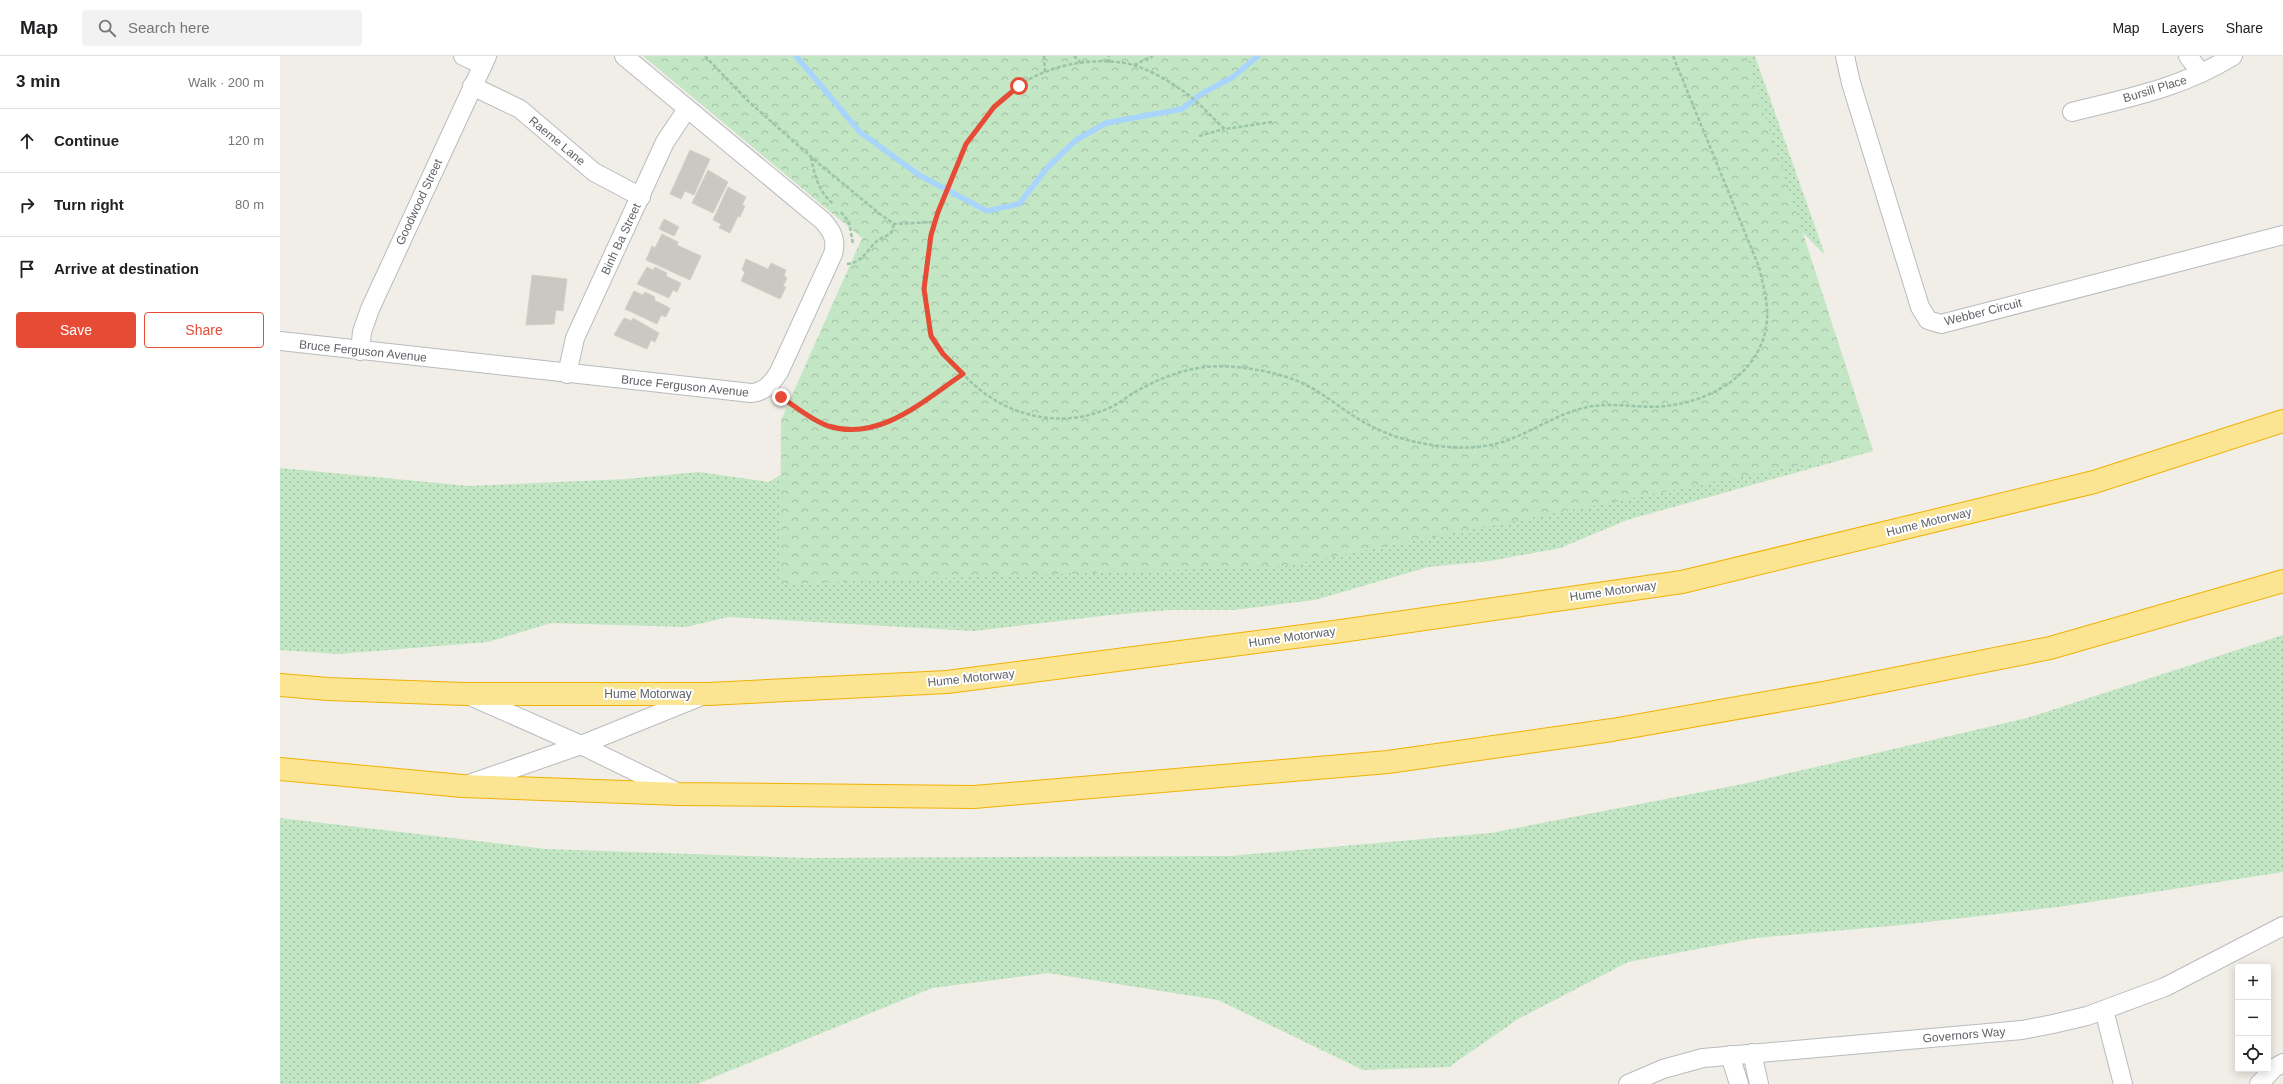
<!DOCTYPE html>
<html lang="en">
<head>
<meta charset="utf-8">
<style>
  :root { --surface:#fff; --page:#f2f2f2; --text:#202124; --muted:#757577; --line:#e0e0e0; --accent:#e64b36 }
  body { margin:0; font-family:Helvetica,sans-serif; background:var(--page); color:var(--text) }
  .controls { position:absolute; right:12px; bottom:12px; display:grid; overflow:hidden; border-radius:4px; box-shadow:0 2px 10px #0003 }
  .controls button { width:36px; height:36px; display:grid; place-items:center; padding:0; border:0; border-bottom:1px solid var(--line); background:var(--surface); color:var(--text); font:20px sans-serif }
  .stop { position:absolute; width:12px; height:12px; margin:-9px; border:3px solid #e64b36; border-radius:50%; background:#fff }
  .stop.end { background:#e64b36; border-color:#fff; box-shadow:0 1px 4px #0008 }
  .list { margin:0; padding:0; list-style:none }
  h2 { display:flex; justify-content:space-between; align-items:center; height:52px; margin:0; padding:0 16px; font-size:17px }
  h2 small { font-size:13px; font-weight:400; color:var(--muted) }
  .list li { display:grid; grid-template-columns:26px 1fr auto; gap:12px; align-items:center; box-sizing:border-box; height:64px; padding:0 16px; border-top:1px solid var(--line) }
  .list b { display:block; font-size:15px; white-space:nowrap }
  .list em { font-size:13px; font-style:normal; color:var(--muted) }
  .actions { display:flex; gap:8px; padding:12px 16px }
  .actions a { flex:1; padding:9px 0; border:1px solid var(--accent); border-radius:4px; text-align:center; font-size:14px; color:var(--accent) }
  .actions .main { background:var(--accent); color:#fff }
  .icon { flex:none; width:22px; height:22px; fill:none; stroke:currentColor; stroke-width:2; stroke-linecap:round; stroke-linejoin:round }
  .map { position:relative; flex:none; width:2003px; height:1028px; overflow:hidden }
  header { display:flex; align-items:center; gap:24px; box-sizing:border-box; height:56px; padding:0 20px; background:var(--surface); border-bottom:1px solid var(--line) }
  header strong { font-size:19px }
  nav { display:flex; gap:22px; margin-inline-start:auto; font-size:14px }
  .search { width:280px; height:36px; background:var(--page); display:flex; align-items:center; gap:10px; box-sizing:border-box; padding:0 14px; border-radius:4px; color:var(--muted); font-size:15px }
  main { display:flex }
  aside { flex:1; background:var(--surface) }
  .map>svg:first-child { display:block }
  .grass { fill:url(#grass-dots) }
  .park { fill:url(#park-crowns) }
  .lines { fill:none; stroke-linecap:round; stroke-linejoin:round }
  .stream { stroke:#a9d5fd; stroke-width:5.5 }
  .building { fill:#cbc8c3; stroke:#d4d0c4 }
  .minor-casing { stroke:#b8bbbf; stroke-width:20 }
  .highway-casing { stroke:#f1b105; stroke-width:24 }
  .path { stroke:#9bc5a9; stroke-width:2.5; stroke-dasharray:4 2; stroke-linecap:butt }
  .minor { stroke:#fff; stroke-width:18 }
  .highway { stroke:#fbe592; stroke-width:22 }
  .route { stroke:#e64b36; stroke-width:5 }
  .labels { text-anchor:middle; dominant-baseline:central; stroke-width:4; stroke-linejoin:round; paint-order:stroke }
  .street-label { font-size:12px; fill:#5e6166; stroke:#fff }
</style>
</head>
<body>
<header>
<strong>Map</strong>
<div class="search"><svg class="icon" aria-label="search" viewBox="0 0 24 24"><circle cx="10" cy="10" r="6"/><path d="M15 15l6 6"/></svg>Search here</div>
<nav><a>Map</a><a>Layers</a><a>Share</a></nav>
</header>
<main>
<aside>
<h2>3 min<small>Walk · 200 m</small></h2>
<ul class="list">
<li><svg class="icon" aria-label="ahead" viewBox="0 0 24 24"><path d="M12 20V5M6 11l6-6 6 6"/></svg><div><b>Continue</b></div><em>120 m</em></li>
<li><svg class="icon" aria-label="right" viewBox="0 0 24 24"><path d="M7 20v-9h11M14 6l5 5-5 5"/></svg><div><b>Turn right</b></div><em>80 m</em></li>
<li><svg class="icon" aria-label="arrive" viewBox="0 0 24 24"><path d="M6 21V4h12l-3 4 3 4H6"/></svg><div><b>Arrive at destination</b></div></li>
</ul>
<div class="actions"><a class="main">Save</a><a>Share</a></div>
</aside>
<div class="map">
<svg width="2003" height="1028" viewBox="0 0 2003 1028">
  <defs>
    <pattern id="grass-dots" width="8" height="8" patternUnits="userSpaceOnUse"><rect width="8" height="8" fill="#c3e6c5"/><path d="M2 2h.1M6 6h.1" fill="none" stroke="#a2bea4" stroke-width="1.8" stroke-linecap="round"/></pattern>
    <pattern id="park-crowns" width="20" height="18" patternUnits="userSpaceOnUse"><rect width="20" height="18" fill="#c3e6c5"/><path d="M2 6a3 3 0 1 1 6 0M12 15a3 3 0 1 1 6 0" fill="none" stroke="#a2bea4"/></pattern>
  </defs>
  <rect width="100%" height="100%" fill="#f0eee6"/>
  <g class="grass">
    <polygon points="435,0 954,0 1555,277 1593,395 1347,464 1280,492 1210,505 1148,511 1035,544 954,554 889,554 830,559 694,575 448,561 406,571 271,567 208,586 58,598 0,594 0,412 189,430 347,423 419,416 489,426 516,409 601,203"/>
    <polygon points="1458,0 1475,0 1545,199 1514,168"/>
    <polygon points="2003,579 2003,816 1778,851 1621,869 1476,882 1348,906 1238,963 1169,1011 1083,1014 938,944 768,917 652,932 417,1028 0,1028 0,762 266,793 529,802 950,800 1211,777 1463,728 1747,662"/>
  </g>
  <polygon class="park" points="363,0 1466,0 1593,395 1006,510 500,528 501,364 582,182"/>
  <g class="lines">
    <polyline class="stream" points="516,0 580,76 639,119 707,155 739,148 767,112 796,84 826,67 902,53 921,38 953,21 978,0"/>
  </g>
  <g class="building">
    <polygon points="410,94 430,103 414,139 405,135 401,143 390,138"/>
    <polygon points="428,114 448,126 433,157 412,147"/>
    <polygon points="448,131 466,141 462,149 465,150 460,161 458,160 450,177 439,172 441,168 433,164"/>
    <polygon points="384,163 399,171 394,180 379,173"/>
    <polygon points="382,178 398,186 397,189 421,200 410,224 366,204 372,190 375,192"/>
    <polygon points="466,203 488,213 491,207 506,214 504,220 507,222 503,230 506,231 500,243 461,225 465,216 462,214"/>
    <polygon points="367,211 373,214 375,211 387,217 386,220 401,227 397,236 393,234 389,242 357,228"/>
    <polygon points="252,219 287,223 283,255 276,254 274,268 246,269"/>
    <polygon points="354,235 363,239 365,236 375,241 374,244 390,252 386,261 381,259 377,268 345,253"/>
    <polygon points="344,262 352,265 353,262 379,277 375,286 371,284 367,293 334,279"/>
  </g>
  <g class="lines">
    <g class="minor-casing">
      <g id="minor">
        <polyline points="183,0 203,9"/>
        <polyline points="1565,0 1571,27 1640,251 1648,264 1661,268 2003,179"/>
        <polyline points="1908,0 1921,17"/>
        <polyline points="192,30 240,53 314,116 361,141"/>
        <path d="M1792,56c59,-15 109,-24 161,-56"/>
        <path d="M0,285l471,52c14,-1 21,-10 28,-21l54,-118c4,-14 -1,-23 -10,-33l-199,-165"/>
        <polyline points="80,295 82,276 90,253 207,0"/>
        <polyline points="287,318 295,282 385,86 407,53"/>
        <polyline points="188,639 301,689 397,736"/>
        <polyline points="189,728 301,689 422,640"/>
        <polyline points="1824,954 1843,1028"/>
        <polyline points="1472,997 1479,1028"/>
        <polyline points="1450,999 1459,1028"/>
        <polyline points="1348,1028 1383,1013 1423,1002 1742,974 1773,968 1807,960 1885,931 2003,870"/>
        <polyline points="1979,1028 1994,1012 2003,1007"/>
      </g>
    </g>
    <g class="highway-casing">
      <g id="highway">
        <polyline points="0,629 48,633 184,638 428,638 667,626 1054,576 1402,526 1814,426 2003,365"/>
        <polyline points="0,713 182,730 399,738 694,741 1108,706 1332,674 1548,636 1770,592 2003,525"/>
      </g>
    </g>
    <g class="path">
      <polyline points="425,0 467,44 538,107 600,158 614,168 654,166"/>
      <polyline points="764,0 765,16"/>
      <polyline points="794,0 801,7"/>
      <polyline points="829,7 829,0"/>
      <polyline points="854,9 873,0"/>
      <path d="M992,66l-47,7c-13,-11 -25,-26 -39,-36 -17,-12 -40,-26 -61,-30 -40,-6 -84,4 -115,29 -16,13 -27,29 -40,46 -9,12 -13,27 -19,41 -18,43 -31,85 -24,132 1,8 2,16 4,23 6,18 25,33 38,46 36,36 92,50 140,28 9,-4 18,-11 26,-16 32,-18 64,-29 101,-25 20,2 41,6 59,13 24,9 43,27 65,40 17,10 36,18 56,22 31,7 68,9 97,-4 23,-9 46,-24 70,-30 27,-7 56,1 83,-2 47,-5 98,-35 101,-87 1,-18 -4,-35 -8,-52l-86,-211"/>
      <polyline points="919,80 944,73"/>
      <path d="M531,101c4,20 7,33 22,47"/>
      <polyline points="561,156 569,166 573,188"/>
      <path d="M567,208c15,-1 20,-14 30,-23 4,-3 10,-5 14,-8l3,-9"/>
      <path d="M502,341c14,11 28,21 44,28 51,21 98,-25 137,-51"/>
    </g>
    <use href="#minor" class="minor"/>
    <use href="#highway" class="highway"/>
  </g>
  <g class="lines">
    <path class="route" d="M501,341c15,10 30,23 47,29 52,16 95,-25 135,-52l-20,-20 -12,-18 -7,-47 7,-54 7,-23 28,-68 28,-37 25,-21"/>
  </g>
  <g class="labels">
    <g class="street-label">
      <text transform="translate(1875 33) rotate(-17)">Bursill Place</text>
      <text transform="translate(277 85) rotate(40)">Raeme Lane</text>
      <text transform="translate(139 146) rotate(-65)">Goodwood Street</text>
      <text transform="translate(341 183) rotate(-65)">Binh Ba Street</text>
      <text transform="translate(1703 256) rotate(-14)">Webber Circuit</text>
      <text transform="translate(83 295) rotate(6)">Bruce Ferguson Avenue</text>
      <text transform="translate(405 330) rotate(6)">Bruce Ferguson Avenue</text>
      <text transform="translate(1649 466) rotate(-14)">Hume Motorway</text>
      <text transform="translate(1333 535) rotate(-8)">Hume Motorway</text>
      <text transform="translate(1012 581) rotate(-8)">Hume Motorway</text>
      <text transform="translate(691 622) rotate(-6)">Hume Motorway</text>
      <text x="368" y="638">Hume Motorway</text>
      <text transform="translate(1684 979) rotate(-5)">Governors Way</text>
    </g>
  </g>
</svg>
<div class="controls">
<button>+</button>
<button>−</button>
<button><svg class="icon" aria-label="locate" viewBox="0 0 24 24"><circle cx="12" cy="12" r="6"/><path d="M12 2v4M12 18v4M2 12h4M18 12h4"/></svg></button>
</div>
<div class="stop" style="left:739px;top:30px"></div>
<div class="stop end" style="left:501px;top:341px"></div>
</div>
</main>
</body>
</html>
